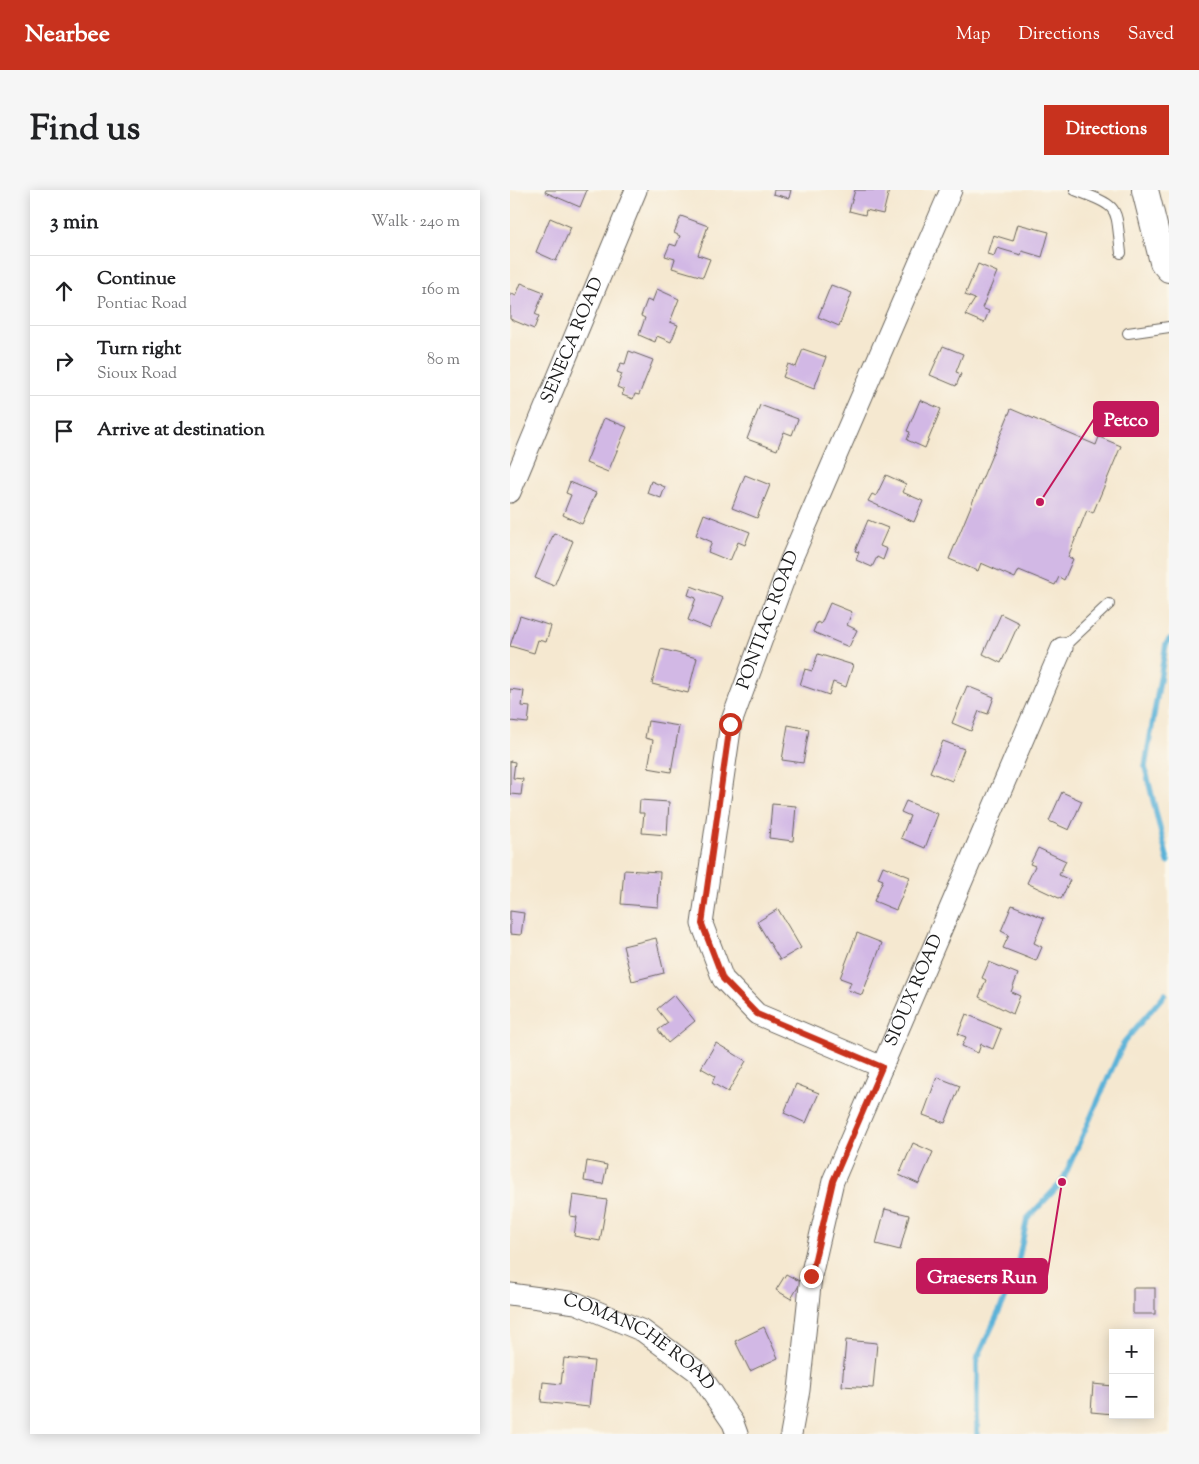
<!DOCTYPE html>
<html lang="en">
<head>
<meta charset="utf-8">
<style>
  :root { --surface:#fff; --page:#f6f6f6; --text:#202124; --muted:#757577; --line:#e0e0e0; --accent:#c8321e }
  body { margin:0; font-family:"Sorts Mill Goudy",serif; background:var(--page); color:var(--text) }
  .controls { position:absolute; right:15px; bottom:15px; display:grid; overflow:hidden; border-radius:0px; box-shadow:0 2px 12px #0003 }
  .controls button { width:45px; height:45px; display:grid; place-items:center; padding:0; border:0; border-bottom:1px solid var(--line); background:var(--surface); color:var(--text); font:25px sans-serif }
  .stop { position:absolute; width:15px; height:15px; margin:-11px; border:4px solid #c8321e; border-radius:50%; background:#fff }
  .stop.end { background:#c8321e; border-color:#fff; box-shadow:0 1px 5px #0008 }
  .list { margin:0; padding:0; list-style:none }
  h2 { display:flex; justify-content:space-between; align-items:center; height:65px; margin:0; padding:0 20px; font-size:21px }
  h2 small { font-size:16px; font-weight:400; color:var(--muted) }
  .list li { display:grid; grid-template-columns:32px 1fr auto; gap:15px; align-items:center; box-sizing:border-box; height:70px; padding:0 20px; border-top:1px solid var(--line) }
  .list b { display:block; font-size:19px; white-space:nowrap }
  .list p { margin:0; font-size:16px; white-space:nowrap; color:var(--muted) }
  .list em { font-size:16px; font-style:normal; color:var(--muted) }
  .icon { flex:none; width:28px; height:28px; fill:none; stroke:currentColor; stroke-width:2; stroke-linecap:round; stroke-linejoin:round }
  .map { position:relative; flex:none; width:659px; height:1244px; overflow:hidden; border-radius:0px }
  header { display:flex; align-items:center; gap:30px; box-sizing:border-box; height:70px; padding:0 25px; background:var(--accent); color:#fff }
  header strong { font-size:24px }
  nav { display:flex; gap:28px; margin-inline-start:auto; font-size:18px }
  .intro { display:flex; align-items:center; justify-content:space-between; box-sizing:border-box; height:120px; padding:0 30px }
  h1 { margin:0; font-size:35px }
  .button { padding:12px 22px; border-radius:0px; background:var(--accent); color:#fff; font-size:18px; font-weight:700 }
  main { display:flex; gap:30px; padding:0 30px }
  aside { flex:1; background:var(--surface); border-radius:0px; box-shadow:0 2px 12px #0003 }
  .map>svg:first-child { display:block }
  .lines { fill:none; stroke-linecap:round; stroke-linejoin:round }
  .stream { stroke:#5cb2d8; stroke-width:5.5 }
  .building { fill:#d2b8e5 }
  .service-casing { stroke:#68635b; stroke-width:12 }
  .minor-casing { stroke:#68635b; stroke-width:23 }
  .tertiary-casing { stroke:#68635b; stroke-width:28 }
  .service { stroke:#fff; stroke-width:10 }
  .minor { stroke:#fff; stroke-width:21 }
  .tertiary { stroke:#fff; stroke-width:26 }
  .route { stroke:#c8321e; stroke-width:6 }
  .labels { text-anchor:middle; dominant-baseline:central; stroke-width:4; stroke-linejoin:round; paint-order:stroke }
  .street-label { font-size:18px; fill:#1c1c1c; stroke:#fbf7ec }
  .leader { fill:none; stroke:#c2185b; stroke-width:2 }
  .callout-dot { fill:#c2185b; stroke:#fbf7ec; stroke-width:2 }
  .callout { fill:#c2185b; stroke:#c2185b; stroke-width:2 }
  .callout-label { font-size:19px; text-anchor:middle; font-weight:bold; fill:#fff }
</style>
</head>
<body>
<header>
<strong>Nearbee</strong>
<nav><a>Map</a><a>Directions</a><a>Saved</a></nav>
</header>
<div class="intro"><h1>Find us</h1><a class="button">Directions</a></div>
<main>
<aside>
<h2>3 min<small>Walk · 240 m</small></h2>
<ul class="list">
<li><svg class="icon" aria-label="ahead" viewBox="0 0 24 24"><path d="M12 20V5M6 11l6-6 6 6"/></svg><div><b>Continue</b><p>Pontiac Road</p></div><em>160 m</em></li>
<li><svg class="icon" aria-label="right" viewBox="0 0 24 24"><path d="M7 20v-9h11M14 6l5 5-5 5"/></svg><div><b>Turn right</b><p>Sioux Road</p></div><em>80 m</em></li>
<li><svg class="icon" aria-label="arrive" viewBox="0 0 24 24"><path d="M6 21V4h12l-3 4 3 4H6"/></svg><div><b>Arrive at destination</b></div></li>
</ul>
</aside>
<div class="map">
<svg width="659" height="1244" viewBox="0 0 659 1244">
  <rect width="100%" height="100%" fill="#fbf7ec"/>
  <filter id="ink" filterUnits="userSpaceOnUse"><feTurbulence type="fractalNoise" baseFrequency=".02" numOctaves="2"/><feDisplacementMap in="SourceGraphic" scale="10" xChannelSelector="R" yChannelSelector="G"/><feConvolveMatrix kernelMatrix="1 2 1 2 8 2 1 2 1" color-interpolation-filters="sRGB"/></filter>
  <filter id="wash" filterUnits="userSpaceOnUse"><feTurbulence type="fractalNoise" baseFrequency=".0096" numOctaves="4" result="noise"/><feDisplacementMap in="SourceGraphic" scale="20" xChannelSelector="R" yChannelSelector="G"/><feGaussianBlur stdDeviation="1.12" result="paint"/><feColorMatrix in="noise" values="0 0 0 0 0 0 0 0 0 0 0 0 0 0 0 0 0 1.4 0 .05"/><feComposite in="paint" operator="in"/></filter>
  <g filter="url(#wash)">
    <rect width="100%" height="100%" fill="#f5e8d0"/>
    <g class="lines">
      <g class="stream">
        <polyline points="658,672 635,577 656,454 659,450"/>
        <polyline points="467,1244 467,1169 505,1087 517,1029 552,992 614,852 655,804"/>
      </g>
    </g>
    <g id="blocks">
      <g class="building">
        <polygon points="36,0 77,0 70,17 35,2"/>
        <polygon points="264,0 281,0 279,8 263,4"/>
        <polygon points="345,0 379,0 373,24 356,20 355,25 339,21"/>
        <polygon points="171,26 198,36 188,65 200,69 193,87 162,78 165,69 155,66 160,54 166,56 170,46 164,43"/>
        <polygon points="40,28 61,37 46,71 26,62"/>
        <polygon points="508,34 539,42 532,67 512,61 511,65 487,58 484,66 477,64 483,45 503,51"/>
        <polygon points="468,74 487,82 472,118 479,121 474,133 455,125 465,109 455,105"/>
        <polygon points="11,93 34,102 25,124 29,126 24,139 0,129 0,103 6,106"/>
        <polygon points="321,95 342,103 329,136 308,127"/>
        <polygon points="147,99 169,109 160,132 168,135 161,152 147,146 145,152 129,145 135,128 131,126 137,110 142,112"/>
        <polygon points="433,156 453,164 446,182 451,184 446,196 420,185"/>
        <polygon points="293,159 316,167 304,199 273,187 278,174 286,177"/>
        <polygon points="119,161 143,170 129,205 125,204 123,209 112,205 114,200 107,197 112,184 107,182 111,173 115,174"/>
        <polygon points="410,210 431,219 415,258 397,250 400,242 397,241"/>
        <polygon points="250,215 288,229 282,245 274,242 267,260 237,249"/>
        <polygon points="501,219 586,255 589,247 611,256 583,323 577,320 558,367 563,369 554,390 549,387 545,395 509,380 505,388 471,373 468,381 439,369"/>
        <polygon points="94,228 117,237 98,282 76,273"/>
        <polygon points="235,285 260,295 247,328 222,318"/>
        <polygon points="376,285 396,294 392,302 413,311 404,332 358,311 362,304 366,306"/>
        <polygon points="141,291 155,297 151,308 137,303"/>
        <polygon points="60,292 86,303 72,334 53,325 61,305 56,303"/>
        <polygon points="194,324 240,342 235,355 228,352 220,371 198,362 202,352 186,345"/>
        <polygon points="358,330 378,338 370,356 377,359 373,370 367,367 362,377 346,370 349,362 345,361"/>
        <polygon points="44,343 63,351 44,396 25,388"/>
        <polygon points="181,396 213,408 200,439 178,430 186,408 178,405"/>
        <polygon points="320,413 342,422 337,435 347,440 339,457 303,442 307,432 311,434"/>
        <polygon points="491,424 509,433 491,473 473,464"/>
        <polygon points="10,426 41,436 36,452 28,450 24,463 0,456"/>
        <polygon points="151,459 187,468 178,503 142,494"/>
        <polygon points="308,464 343,475 336,497 323,492 319,505 290,495 295,479 302,481"/>
        <polygon points="457,496 484,507 478,524 469,521 461,541 442,533"/>
        <polygon points="0,499 14,501 12,516 20,517 18,533 0,531"/>
        <polygon points="138,531 169,536 161,582 138,578 143,550 135,548"/>
        <polygon points="278,535 299,539 293,573 272,570"/>
        <polygon points="433,551 454,559 442,591 420,582"/>
        <polygon points="0,571 5,572 3,588 13,589 11,605 0,604"/>
        <polygon points="552,602 572,611 559,640 539,631"/>
        <polygon points="130,610 159,612 157,645 132,643 134,623 129,623"/>
        <polygon points="396,611 428,624 415,658 391,648 400,626 391,622"/>
        <polygon points="262,614 286,616 283,651 259,648"/>
        <polygon points="528,658 556,671 549,685 560,690 551,709 517,693 525,676 520,674"/>
        <polygon points="373,676 400,687 386,720 364,711 373,690 368,688"/>
        <polygon points="114,680 150,682 148,717 111,714"/>
        <polygon points="502,715 534,728 524,753 532,757 526,771 493,758 499,745 491,741"/>
        <polygon points="268,719 291,758 270,770 247,732"/>
        <polygon points="0,721 14,723 11,745 0,744"/>
        <polygon points="347,743 372,753 352,805 338,800 341,792 330,788"/>
        <polygon points="146,748 154,783 122,791 113,756"/>
        <polygon points="479,772 508,784 501,802 510,806 503,824 469,807 476,790 472,788"/>
        <polygon points="164,805 185,831 158,853 148,840 158,833 147,819"/>
        <polygon points="456,824 491,839 483,859 471,854 468,863 452,856 456,847 448,844"/>
        <polygon points="206,853 236,871 218,902 202,893 205,886 191,878"/>
        <polygon points="427,887 450,896 435,933 413,925"/>
        <polygon points="286,894 309,903 296,933 274,923"/>
        <polygon points="403,953 423,962 409,994 389,985"/>
        <polygon points="77,971 97,975 93,994 74,991"/>
        <polygon points="63,1005 97,1010 90,1051 64,1046 67,1027 60,1026"/>
        <polygon points="375,1019 399,1025 390,1060 366,1054"/>
        <polygon points="276,1084 291,1092 281,1109 266,1100"/>
        <rect x="623" y="1098" width="22" height="26"/>
        <polygon points="254,1137 268,1168 240,1181 225,1151"/>
        <polygon points="336,1150 367,1153 363,1198 332,1196"/>
        <polygon points="54,1168 84,1171 79,1217 31,1212 33,1192 51,1194"/>
        <polygon points="583,1194 603,1196 603,1224 581,1222"/>
      </g>
    </g>
  </g>
  <g filter="url(#ink)">
    <use href="#blocks" fill-opacity="0" stroke="#68635b" stroke-width="1"/>
    <g class="lines">
      <g class="service-casing">
        <g id="service">
          <path d="M565,0c47,18 40,15 46,63"/>
          <polyline points="618,143 659,137"/>
          <polyline points="552,458 599,414"/>
        </g>
      </g>
      <g class="minor-casing">
        <g id="minor">
          <path id="s1" d="M0,302l126,-302"/>
          <path id="s2" d="M372,877l-125,-53 -34,-35 -21,-55 29,-201 60,-163 160,-370"/>
          <path id="s3" d="M0,1104l66,9 67,28 55,41 35,51 4,11"/>
          <path id="s4" d="M281,1244l8,-44 12,-114 22,-95 229,-533"/>
        </g>
      </g>
      <g class="tertiary-casing">
        <polyline id="tertiary" points="635,0 653,72 659,79"/>
      </g>
      <use href="#service" class="service"/>
      <use href="#minor" class="minor"/>
      <use href="#tertiary" class="tertiary"/>
    </g>
  </g>
  <g class="lines" filter="url(#ink)">
    <polyline class="route" points="220,534 192,734 213,789 247,824 372,877 323,991 301,1086"/>
  </g>
  <g class="labels">
    <g class="street-label">
      <text stroke="none"><textPath href="#s1" startOffset="164">SENECA ROAD</textPath></text>
      <text stroke="none"><textPath href="#s2" startOffset="556">PONTIAC ROAD</textPath></text>
      <text stroke="none"><textPath href="#s4" startOffset="464">SIOUX ROAD</textPath></text>
      <text stroke="none"><textPath href="#s3" startOffset="141">COMANCHE ROAD</textPath></text>
    </g>
  </g>
  <path class="leader" d="M530 312L584 229M552 992L537 1086"/>
  <g class="callout-dot">
    <circle cx="530" cy="312" r="5"/>
    <circle cx="552" cy="992" r="5"/>
  </g>
  <g class="callout">
    <rect x="584" y="212" width="64" height="34" rx="5"/>
    <rect x="407" y="1069" width="130" height="34" rx="5"/>
  </g>
  <g class="callout-label">
    <text x="616" y="236">Petco</text>
    <text x="472" y="1093">Graesers Run</text>
  </g>
</svg>
<div class="controls">
<button>+</button>
<button>−</button>
</div>
<div class="stop" style="left:220px;top:534px"></div>
<div class="stop end" style="left:301px;top:1086px"></div>
</div>
</main>
</body>
</html>
